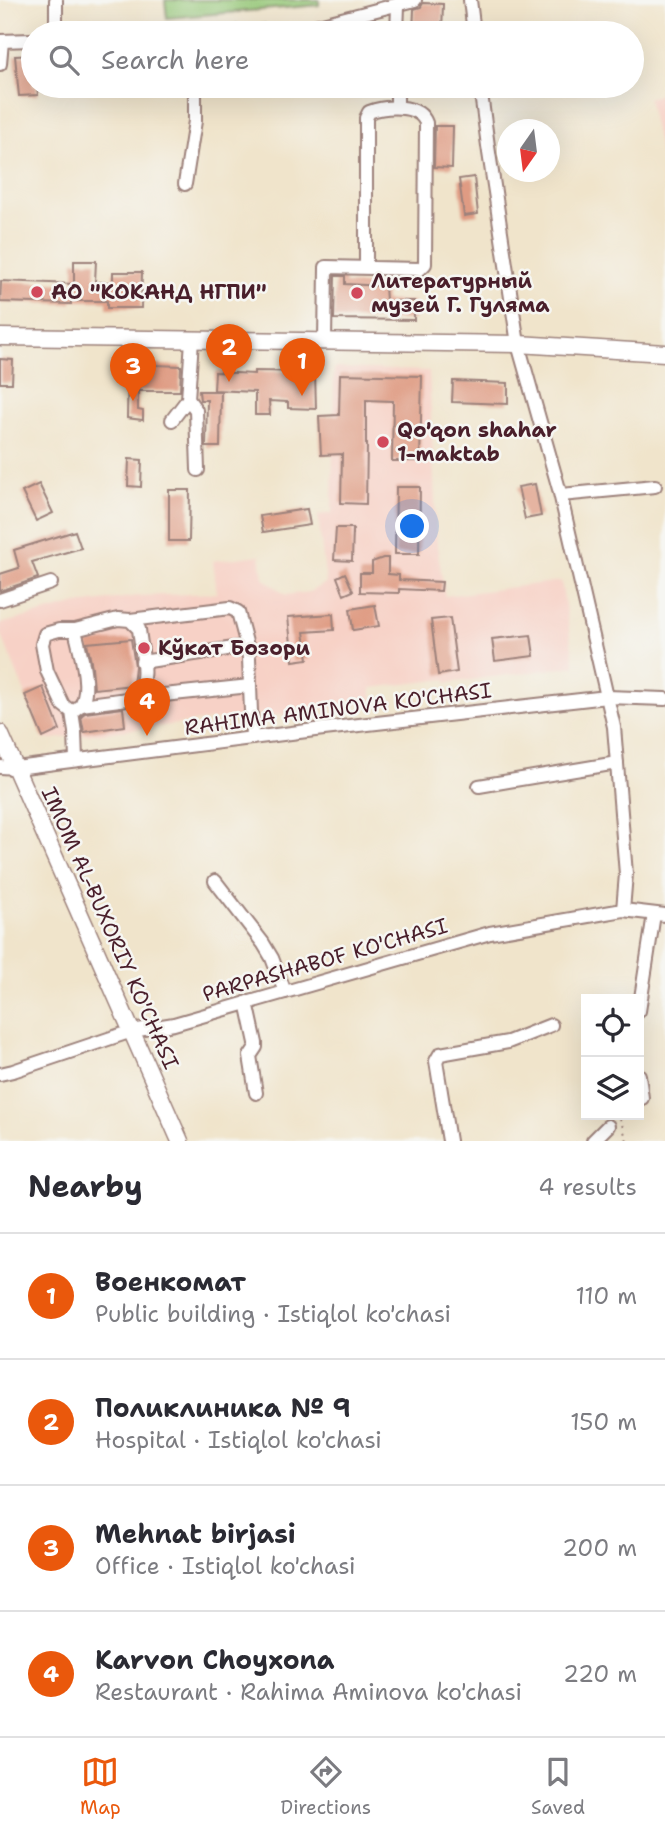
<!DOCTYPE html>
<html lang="en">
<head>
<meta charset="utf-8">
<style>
  :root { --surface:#fff; --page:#f7f7f7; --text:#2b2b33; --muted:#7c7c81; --line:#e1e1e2; --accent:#ea580c }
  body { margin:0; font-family:"Shantell Sans",sans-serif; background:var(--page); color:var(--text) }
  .controls { position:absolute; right:21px; bottom:21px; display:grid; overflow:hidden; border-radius:0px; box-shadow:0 7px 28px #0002 }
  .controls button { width:63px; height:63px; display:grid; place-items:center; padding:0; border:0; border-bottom:2px solid var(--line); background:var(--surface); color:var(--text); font:35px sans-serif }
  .compass { position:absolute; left:497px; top:119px; width:63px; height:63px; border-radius:50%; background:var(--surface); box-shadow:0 7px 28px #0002; rotate:194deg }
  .you { position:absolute; left:413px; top:527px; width:24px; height:24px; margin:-18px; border:5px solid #fff; border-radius:50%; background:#1a73e8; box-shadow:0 0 0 10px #1a73e833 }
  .badge { display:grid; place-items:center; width:46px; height:46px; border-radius:50%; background:var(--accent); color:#fff; font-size:23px; font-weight:700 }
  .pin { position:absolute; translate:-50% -58px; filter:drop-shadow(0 2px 4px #0008) }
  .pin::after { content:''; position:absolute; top:37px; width:24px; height:21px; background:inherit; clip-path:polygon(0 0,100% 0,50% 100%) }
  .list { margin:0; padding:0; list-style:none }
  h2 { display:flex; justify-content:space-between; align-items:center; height:91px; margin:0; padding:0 28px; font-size:30px }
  h2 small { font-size:23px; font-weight:400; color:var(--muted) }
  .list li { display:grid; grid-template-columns:46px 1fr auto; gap:21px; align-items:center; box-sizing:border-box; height:126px; padding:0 28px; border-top:2px solid var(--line) }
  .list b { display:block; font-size:26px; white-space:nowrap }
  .list p { margin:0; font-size:23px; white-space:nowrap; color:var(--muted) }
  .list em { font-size:23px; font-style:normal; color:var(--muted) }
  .icon { flex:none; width:38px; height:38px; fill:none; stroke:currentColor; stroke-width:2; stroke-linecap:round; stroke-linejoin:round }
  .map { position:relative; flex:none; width:665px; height:1141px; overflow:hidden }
  .search { position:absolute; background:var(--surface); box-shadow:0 7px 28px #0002; left:21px; right:21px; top:21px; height:77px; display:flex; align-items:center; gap:18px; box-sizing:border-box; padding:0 24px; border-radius:38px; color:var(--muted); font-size:26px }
  .sheet { height:595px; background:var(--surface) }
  nav { display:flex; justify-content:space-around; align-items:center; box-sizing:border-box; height:98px; border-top:2px solid var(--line); background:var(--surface); font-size:19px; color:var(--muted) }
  nav a { display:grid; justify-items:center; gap:4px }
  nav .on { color:var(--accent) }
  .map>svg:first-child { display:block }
  .built { fill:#f7d1c6 }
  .green { fill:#96c878; stroke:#707452; stroke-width:2 }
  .building { fill:#df9b83 }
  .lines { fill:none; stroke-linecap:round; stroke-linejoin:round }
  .minor-casing { stroke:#9d827b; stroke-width:16 }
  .major-casing { stroke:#9d827b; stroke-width:19 }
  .path { stroke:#9d827b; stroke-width:2; stroke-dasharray:2 5; stroke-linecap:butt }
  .minor { stroke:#fff; stroke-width:12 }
  .major { stroke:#fff; stroke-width:16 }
  .poi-dot { fill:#d1495b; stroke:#f6f6f2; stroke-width:2.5 }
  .labels { text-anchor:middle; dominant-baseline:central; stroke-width:5; stroke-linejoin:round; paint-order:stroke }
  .poi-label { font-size:21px; font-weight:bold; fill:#4a1f2b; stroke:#f6f6f2; text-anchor:start }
  .street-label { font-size:21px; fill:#4a1f2b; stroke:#f6f6f2 }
</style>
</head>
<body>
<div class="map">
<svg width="665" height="1141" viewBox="0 0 665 1141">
  <rect width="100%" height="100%" fill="#f6f6f2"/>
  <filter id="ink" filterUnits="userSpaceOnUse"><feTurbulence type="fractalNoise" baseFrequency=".0143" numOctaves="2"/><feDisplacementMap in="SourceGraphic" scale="14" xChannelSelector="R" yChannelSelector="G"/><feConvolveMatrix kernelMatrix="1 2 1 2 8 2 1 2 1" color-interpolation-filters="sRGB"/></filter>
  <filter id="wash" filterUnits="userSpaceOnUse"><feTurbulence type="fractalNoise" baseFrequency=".00686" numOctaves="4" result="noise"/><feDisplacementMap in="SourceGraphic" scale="28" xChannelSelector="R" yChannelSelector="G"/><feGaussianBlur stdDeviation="1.57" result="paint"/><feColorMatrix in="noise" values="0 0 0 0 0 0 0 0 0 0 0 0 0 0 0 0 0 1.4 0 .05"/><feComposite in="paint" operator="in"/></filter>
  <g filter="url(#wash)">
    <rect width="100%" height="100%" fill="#f0e4cb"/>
    <g class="built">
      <polygon points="665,93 665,176 648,98"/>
      <polygon points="334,368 429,371 437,546 445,596 561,581 575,666 447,683 446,679 371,688 373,702 263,717 262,714 44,740 0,631 0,624 78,604 139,596 217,593 213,561 260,555 263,578 286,595 309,592 326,583 318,515 332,513"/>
    </g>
    <polygon class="green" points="165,0 319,0 319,5 167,18"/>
    <g id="blocks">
      <g class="building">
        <polygon points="423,3 443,4 442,33 413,33 414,9 421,7"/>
        <polygon points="33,55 33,86 37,86 38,95 19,96 15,56"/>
        <polygon points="435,126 453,126 452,168 434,167"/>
        <polygon points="474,177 478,214 464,216 459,179"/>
        <polygon points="74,261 96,261 95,282 113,282 113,272 142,272 141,308 107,308 107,301 71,301 71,304 0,302 1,281 74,284"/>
        <polygon points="335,276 345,276 345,284 385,286 386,301 414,301 414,320 334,319"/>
        <polygon points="0,359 13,360 12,383 0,383"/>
        <polygon points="128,364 181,366 180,391 138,391 138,410 143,411 143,420 127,418"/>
        <polygon points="254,371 315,372 316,409 288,408 288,402 269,401 270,415 255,415 255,392 214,390 215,372 254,374"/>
        <polygon points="340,374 422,376 420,461 392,461 393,401 366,400 366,444 367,444 366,504 341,503 342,454 321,455 319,416 339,415"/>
        <polygon points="453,381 508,383 508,404 452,402"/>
        <polygon points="199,391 221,391 220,447 206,447 207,400 200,400"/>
        <polygon points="129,459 142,460 141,487 128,486"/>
        <polygon points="39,484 53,513 36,521 22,492"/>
        <polygon points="535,484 541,516 525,519 518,487"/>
        <polygon points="396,487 420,487 419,554 395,554"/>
        <polygon points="169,490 190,490 189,541 169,541"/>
        <polygon points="307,509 310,525 263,532 260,516"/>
        <polygon points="336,528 353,528 352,561 334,560"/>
        <polygon points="75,531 81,548 32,562 38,578 0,591 0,574 19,568 14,550"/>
        <polygon points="383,558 388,558 388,574 399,575 399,580 442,582 441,591 399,589 399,593 360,592 360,573 372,573 372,562"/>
        <polygon points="345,573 353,591 344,595 337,577"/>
        <polygon points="375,605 379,626 353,630 350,609"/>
        <polygon points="333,614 334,630 304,632 308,659 293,661 288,617"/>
        <polygon points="450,618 457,672 438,675 431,620"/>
        <polygon points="531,635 534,656 495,661 492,639"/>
        <polygon points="131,639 135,666 133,685 94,689 92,667 87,643"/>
        <polygon points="43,687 60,730 43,738 25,695"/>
        <polygon points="123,708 125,726 84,732 81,716 85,713"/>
      </g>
    </g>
  </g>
  <g filter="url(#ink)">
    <use href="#blocks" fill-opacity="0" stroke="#9d827b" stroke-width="2"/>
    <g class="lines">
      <g class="minor-casing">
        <g id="minor">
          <polyline points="56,0 56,33"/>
          <polyline points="470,0 474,33"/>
          <polyline points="210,33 303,29 415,0"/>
          <polyline points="397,33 398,6"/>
          <polyline points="0,41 33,40"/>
          <polyline points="0,64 2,41"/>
          <polyline points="480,86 488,146 518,344 559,489 614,727 626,874 623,910"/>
          <polyline points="397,107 397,86"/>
          <polyline points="185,184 195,121 195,86"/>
          <path d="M325,342l1,-75 94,2 5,-5 1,-141c-7,-20 -41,-17 -57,-11l-3,6v150"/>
          <polyline points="188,399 196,410 198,470"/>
          <polyline points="172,420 188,399 192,340"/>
          <polyline points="561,495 655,486"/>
          <polyline points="0,600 51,583"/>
          <polyline points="130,620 230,608 238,612 247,646"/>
          <path d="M75,630l43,-11 12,1 9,9c2,20 11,55 -4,69l-54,7"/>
          <polyline points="142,662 247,646 249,658 250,686"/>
          <polyline points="135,698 250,686 252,738"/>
          <path d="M72,712c1,-1 8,-6 9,-7 11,-17 -2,-57 -6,-75h-16l-14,4 -3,10 5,27 16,34 9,7 3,20 1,28"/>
          <polyline points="0,767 16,768 315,730 607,697 665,699"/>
          <polyline points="479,786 617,763"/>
          <polyline points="215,881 263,943 272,958 285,992"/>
          <polyline points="247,1002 256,1043 256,1047 250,1056 256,1093"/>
          <polyline points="639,1011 654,914"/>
          <polyline points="0,1074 13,1071 132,1031 174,1024 490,933 623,910 665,915"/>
          <polyline points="639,1075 642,1098"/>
          <polyline points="449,1141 436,1061 440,1054 508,1042 551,1025"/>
          <polyline points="593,1141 608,1126"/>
        </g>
      </g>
      <g class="major-casing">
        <g id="major">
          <polyline points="0,337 518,344 665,353"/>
          <polyline points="0,733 180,1141"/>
        </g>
      </g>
      <polyline class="path" points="626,1115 620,1118 627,1141"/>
      <use href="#minor" class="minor"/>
      <use href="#major" class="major"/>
    </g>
  </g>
  <g class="poi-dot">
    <circle cx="37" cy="292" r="7"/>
    <circle cx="357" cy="293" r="7"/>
    <circle cx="383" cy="442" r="7"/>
    <circle cx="144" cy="648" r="7"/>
  </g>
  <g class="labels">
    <g class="poi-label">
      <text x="371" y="281">Литературный<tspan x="371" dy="24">музей Г. Гуляма</tspan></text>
      <text x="51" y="292">АО "КОКАНД НГПИ"</text>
      <text x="397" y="430">Qo'qon shahar<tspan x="397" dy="24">1-maktab</tspan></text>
      <text x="158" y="648">Кўкат Бозори</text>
    </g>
    <g class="street-label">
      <text transform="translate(338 709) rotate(-7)">RAHIMA AMINOVA KO'CHASI</text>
      <text transform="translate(110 928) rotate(66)">IMOM AL-BUXORIY KO'CHASI</text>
      <text transform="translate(325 960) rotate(-16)">PARPASHABOF KO'CHASI</text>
    </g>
  </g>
</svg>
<div class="controls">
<button><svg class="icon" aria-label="locate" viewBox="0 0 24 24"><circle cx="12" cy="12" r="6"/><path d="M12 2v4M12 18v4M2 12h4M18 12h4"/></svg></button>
<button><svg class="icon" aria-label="layers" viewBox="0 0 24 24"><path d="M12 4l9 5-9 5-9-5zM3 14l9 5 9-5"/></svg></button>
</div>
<svg class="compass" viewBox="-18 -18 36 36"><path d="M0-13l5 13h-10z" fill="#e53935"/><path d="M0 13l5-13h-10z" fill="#7c7c81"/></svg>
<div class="you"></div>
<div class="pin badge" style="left:302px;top:396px">1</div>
<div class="pin badge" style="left:229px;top:382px">2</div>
<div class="pin badge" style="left:133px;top:401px">3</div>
<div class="pin badge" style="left:147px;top:736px">4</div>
<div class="search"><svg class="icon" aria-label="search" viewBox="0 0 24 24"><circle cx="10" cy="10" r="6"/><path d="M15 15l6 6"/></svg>Search here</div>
</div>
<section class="sheet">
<h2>Nearby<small>4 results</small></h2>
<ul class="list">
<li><span class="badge">1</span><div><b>Военкомат</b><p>Public building · Istiqlol ko'chasi</p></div><em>110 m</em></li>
<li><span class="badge">2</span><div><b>Поликлиника № 9</b><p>Hospital · Istiqlol ko'chasi</p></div><em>150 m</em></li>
<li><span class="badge">3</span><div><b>Mehnat birjasi</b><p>Office · Istiqlol ko'chasi</p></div><em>200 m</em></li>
<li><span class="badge">4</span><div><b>Karvon Choyxona</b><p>Restaurant · Rahima Aminova ko'chasi</p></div><em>220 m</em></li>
</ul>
</section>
<nav>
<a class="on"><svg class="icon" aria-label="map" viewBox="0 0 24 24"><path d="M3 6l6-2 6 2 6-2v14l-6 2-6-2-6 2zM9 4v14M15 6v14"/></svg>Map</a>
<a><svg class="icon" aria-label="directions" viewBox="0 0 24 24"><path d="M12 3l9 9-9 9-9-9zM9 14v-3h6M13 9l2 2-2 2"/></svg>Directions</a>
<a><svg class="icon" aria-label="saved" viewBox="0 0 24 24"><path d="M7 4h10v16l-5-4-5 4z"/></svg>Saved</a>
</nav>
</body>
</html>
